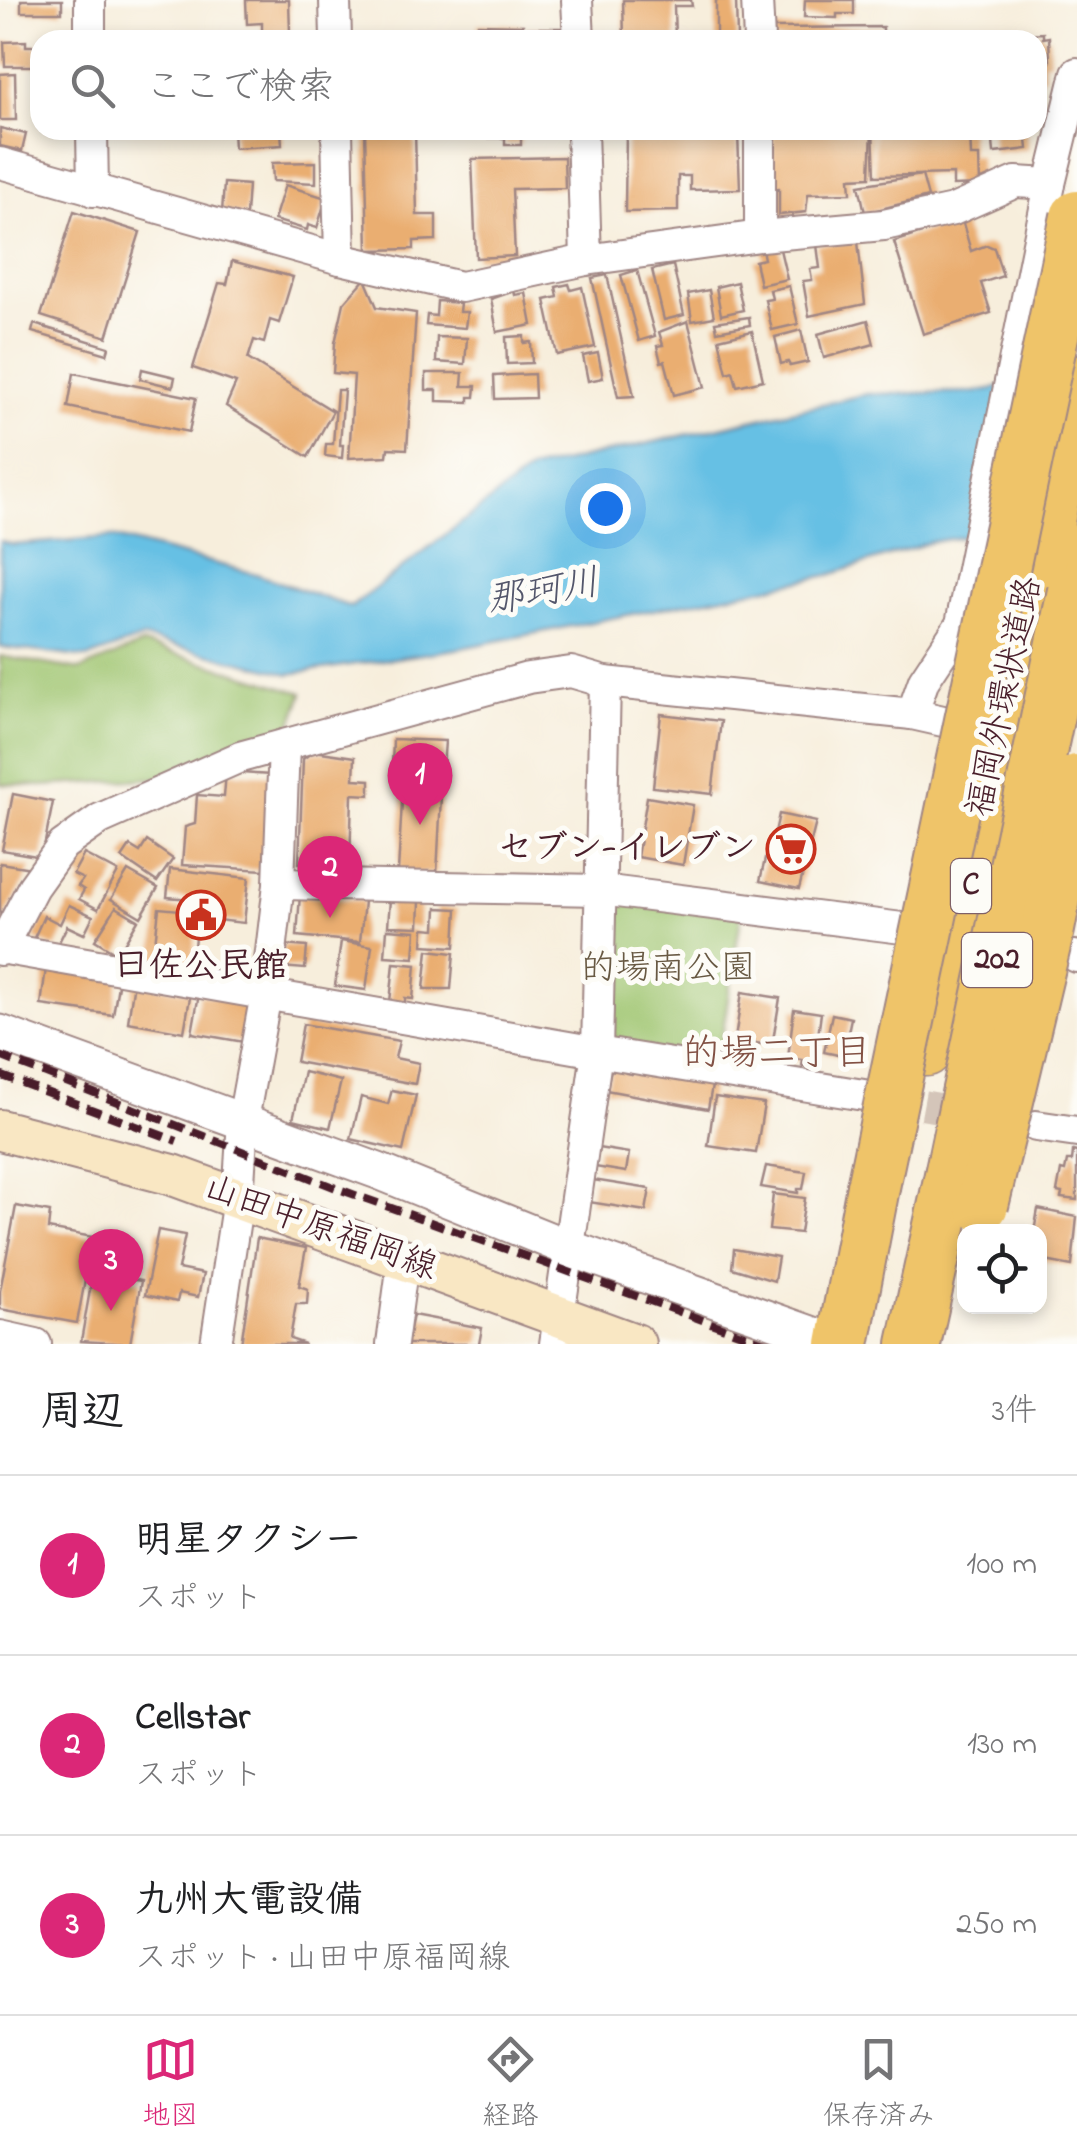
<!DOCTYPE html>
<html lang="ja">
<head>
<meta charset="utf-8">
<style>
  :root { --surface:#fff; --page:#f6f6f6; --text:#202124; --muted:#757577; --line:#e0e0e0; --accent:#db2777 }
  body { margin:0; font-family:"Indie Flower","Klee One",sans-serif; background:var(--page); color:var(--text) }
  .controls { position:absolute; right:30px; bottom:30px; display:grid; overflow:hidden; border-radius:20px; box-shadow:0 5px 15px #0003 }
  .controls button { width:90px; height:90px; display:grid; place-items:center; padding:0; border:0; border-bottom:2px solid var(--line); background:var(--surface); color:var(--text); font:50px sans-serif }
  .you { position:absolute; left:605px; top:508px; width:35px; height:35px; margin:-25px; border:8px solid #fff; border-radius:50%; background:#1a73e8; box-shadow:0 0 0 15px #1a73e833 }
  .badge { display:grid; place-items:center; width:65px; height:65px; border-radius:50%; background:var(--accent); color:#fff; font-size:32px; font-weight:700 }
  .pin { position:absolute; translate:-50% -82px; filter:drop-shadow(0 2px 5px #0008) }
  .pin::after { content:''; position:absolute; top:52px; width:35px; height:30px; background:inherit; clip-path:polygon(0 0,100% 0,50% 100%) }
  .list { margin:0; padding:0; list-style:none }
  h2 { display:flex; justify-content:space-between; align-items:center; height:130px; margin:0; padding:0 40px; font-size:42px }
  h2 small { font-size:32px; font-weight:400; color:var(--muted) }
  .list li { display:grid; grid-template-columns:65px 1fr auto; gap:30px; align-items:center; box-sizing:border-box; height:180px; padding:0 40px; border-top:2px solid var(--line) }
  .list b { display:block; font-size:38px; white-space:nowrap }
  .list p { margin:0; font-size:32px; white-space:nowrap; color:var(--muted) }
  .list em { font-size:32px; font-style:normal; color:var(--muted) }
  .icon { flex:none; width:55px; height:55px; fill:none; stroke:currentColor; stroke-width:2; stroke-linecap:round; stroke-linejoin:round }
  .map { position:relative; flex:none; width:1077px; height:1344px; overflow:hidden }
  .search { position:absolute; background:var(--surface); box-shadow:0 5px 15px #0003; left:30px; right:30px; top:30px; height:110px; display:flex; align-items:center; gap:25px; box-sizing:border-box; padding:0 35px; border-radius:30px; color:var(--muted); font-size:38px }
  .sheet { height:670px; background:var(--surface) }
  nav { display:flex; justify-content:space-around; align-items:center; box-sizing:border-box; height:140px; border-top:2px solid var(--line); background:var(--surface); font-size:28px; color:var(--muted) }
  nav a { display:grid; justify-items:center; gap:5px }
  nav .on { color:var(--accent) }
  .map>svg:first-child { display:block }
  .green { fill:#9fc570; stroke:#74724e; stroke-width:2.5 }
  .water { fill:#66c0e4; stroke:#587088; stroke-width:2.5 }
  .building { fill:#eaae71 }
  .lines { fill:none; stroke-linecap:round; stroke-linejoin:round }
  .minor-tunnel { stroke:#d4c5b9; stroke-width:30; stroke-dasharray:30 15; stroke-linecap:butt }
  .minor-casing { stroke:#a08684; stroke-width:34 }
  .tertiary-casing { stroke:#a08684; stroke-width:39 }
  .secondary-casing { stroke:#a08684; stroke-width:44 }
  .trunk-casing { stroke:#a08684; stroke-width:51 }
  .motorway-casing { stroke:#a08684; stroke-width:56 }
  .minor { stroke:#fff; stroke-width:30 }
  .tertiary { stroke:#fff; stroke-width:35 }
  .secondary { stroke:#f9e7c3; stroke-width:40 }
  .trunk { stroke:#efc469; stroke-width:48 }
  .motorway { stroke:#efc469; stroke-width:52 }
  .rail { stroke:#4a1f2b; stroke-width:8; stroke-dasharray:15 8; stroke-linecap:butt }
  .motorway-bridge-casing { stroke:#a08684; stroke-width:56; stroke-linecap:butt }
  .motorway-bridge { stroke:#efc469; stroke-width:52 }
  .labels { text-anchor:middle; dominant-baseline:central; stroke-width:10; stroke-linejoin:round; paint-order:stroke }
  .shield { fill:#fdfcf7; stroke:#806168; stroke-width:2.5 }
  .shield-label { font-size:32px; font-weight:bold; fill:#4a1f2b }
  .street-label { font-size:35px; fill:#4a1f2b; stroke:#fdfcf7 }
  .poi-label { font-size:35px; font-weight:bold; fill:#4a1f2b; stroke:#fdfcf7; text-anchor:end }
  .park-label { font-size:35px; fill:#685943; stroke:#fdfcf7 }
  .water-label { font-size:38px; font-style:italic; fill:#54576c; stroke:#fdfcf7 }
  .neighbourhood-label { font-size:38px; fill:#825144; stroke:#fdfcf7 }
</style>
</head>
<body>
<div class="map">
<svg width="1077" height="1344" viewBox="0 0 1077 1344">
  <rect width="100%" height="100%" fill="#fdfcf7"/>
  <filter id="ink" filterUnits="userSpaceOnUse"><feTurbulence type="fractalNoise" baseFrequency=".01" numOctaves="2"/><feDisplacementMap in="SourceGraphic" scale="20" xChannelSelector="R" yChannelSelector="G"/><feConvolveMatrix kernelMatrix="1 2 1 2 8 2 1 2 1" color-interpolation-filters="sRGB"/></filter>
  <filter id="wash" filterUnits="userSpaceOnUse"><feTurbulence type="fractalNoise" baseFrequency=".0048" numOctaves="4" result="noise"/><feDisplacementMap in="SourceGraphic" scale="40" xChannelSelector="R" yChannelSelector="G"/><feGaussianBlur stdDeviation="2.25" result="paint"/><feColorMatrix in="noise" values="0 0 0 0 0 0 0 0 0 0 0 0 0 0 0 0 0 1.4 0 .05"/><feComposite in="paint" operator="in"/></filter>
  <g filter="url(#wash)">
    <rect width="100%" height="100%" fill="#f7eedc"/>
    <g class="green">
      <polygon points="143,644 303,693 289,732 159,778 42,786 0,784 0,656 80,670"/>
      <polygon points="603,894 742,911 717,1068 601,1049"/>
    </g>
    <polygon class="water" points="1077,372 1077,519 931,542 829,575 456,649 289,674 143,638 88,658 0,647 0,541 13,545 112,537 256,574 351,607 530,470 867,394 976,392"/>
    <g id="blocks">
      <g class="building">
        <rect x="21" y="0" width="41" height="12"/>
        <polygon points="246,0 289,0 290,34 262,35 262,23 247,24"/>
        <polygon points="623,0 691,0 692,6 674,6 675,40 624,40"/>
        <polygon points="716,0 736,0 737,40 716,40"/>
        <polygon points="805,0 854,0 854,14 837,14 837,18 804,17"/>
        <polygon points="478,24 523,25 523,40 478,40"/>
        <polygon points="883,27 883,40 774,40 774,28"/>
        <rect x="527" y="28" width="34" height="10"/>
        <polygon points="1043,33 1043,38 1049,37 1050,62 1044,62 1045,77 1037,77 1037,40 977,40 977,37"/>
        <polygon points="26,41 26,46 37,46 38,66 5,66 4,42"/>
        <polygon points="15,73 16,120 0,120 0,74"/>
        <polygon points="0,128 26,134 22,151 0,146"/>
        <polygon points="233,130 281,130 282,145 234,148"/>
        <polygon points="365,130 415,130 417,215 436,215 436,240 414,241 414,249 368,250"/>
        <polygon points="476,130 521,130 521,145 505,145 505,138 476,138"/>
        <polygon points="626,130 677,130 677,135 738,133 740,189 690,190 690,176 678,176 678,211 625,212"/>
        <polygon points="772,130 872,130 870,177 850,178 851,193 808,194 806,212 779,215 779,189 773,189"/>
        <polygon points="873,130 970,130 971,156 979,156 980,185 953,186 953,174 875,176"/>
        <polygon points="992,130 1026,130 1028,149 994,153"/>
        <polygon points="564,157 565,188 512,189 515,256 476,258 472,159"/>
        <polygon points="316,162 316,183 273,181 272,163"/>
        <polygon points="922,175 928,197 865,213 859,185"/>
        <polygon points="224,183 248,185 246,215 222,213"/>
        <polygon points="285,185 326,198 317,228 308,225 307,230 274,220"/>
        <polygon points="74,211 140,232 107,337 41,316"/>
        <polygon points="962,220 971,251 987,245 994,248 1003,276 981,283 991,313 923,334 894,242"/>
        <polygon points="858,242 865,304 809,316 803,281 812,280 810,269 820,268 817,245"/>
        <polygon points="779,245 787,279 760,285 755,261 764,259 762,249"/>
        <polygon points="232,261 293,277 279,323 270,320 264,343 254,340 248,359 333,411 308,457 226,406 236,383 193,368 219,283 227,284"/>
        <polygon points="673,265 684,315 664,320 652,270"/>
        <polygon points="637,270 655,336 639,341 621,275"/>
        <polygon points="607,275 634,396 618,397 592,278"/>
        <polygon points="365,279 377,307 416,313 407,449 388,448 387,456 349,458 354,375 333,373 335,343 344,303"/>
        <polygon points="737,282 743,310 721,315 716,287"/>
        <polygon points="569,284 571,290 582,287 595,347 557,355 545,300 558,297 556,287"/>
        <polygon points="789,286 798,324 772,330 765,300 772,299 770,290"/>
        <polygon points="709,290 714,317 692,321 688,294"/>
        <polygon points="514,291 515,295 526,293 532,325 497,332 491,299"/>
        <polygon points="437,301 460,303 459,312 467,312 465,328 426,325 427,315 436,316"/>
        <polygon points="749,317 750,325 717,331 715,322"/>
        <polygon points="868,320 874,344 824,358 818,334"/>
        <polygon points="688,321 705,387 674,395 665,361 661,362 657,346 663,345 659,332"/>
        <polygon points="34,324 109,347 107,354 32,332"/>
        <polygon points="801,330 808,362 790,366 788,362 781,364 775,337"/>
        <polygon points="752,331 763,380 737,386 733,371 727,373 719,339"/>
        <polygon points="524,336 524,343 531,342 532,363 507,364 506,337"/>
        <polygon points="437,337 467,338 465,364 436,362"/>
        <polygon points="598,353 603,378 588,381 583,356"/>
        <polygon points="142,369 175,377 173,387 140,379"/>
        <polygon points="74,373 196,398 189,432 68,407"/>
        <polygon points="426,373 463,373 462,386 476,386 475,397 469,397 469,402 437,401 437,390 426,390"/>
        <polygon points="534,374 535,398 495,399 494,376"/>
        <polygon points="337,390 344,390 340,445 343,445 342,458 325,456 326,444 333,444"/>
        <polygon points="661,714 721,721 712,794 653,787"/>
        <polygon points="393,739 445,741 443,769 415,768 414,775 442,777 437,874 398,872 404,767 392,766"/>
        <polygon points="314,751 355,757 354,779 370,780 370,795 352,794 350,865 299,863 303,759"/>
        <polygon points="226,772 271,775 264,870 182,865 185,827 195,824 197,795 224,797"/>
        <polygon points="13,794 53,802 42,857 2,850"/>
        <polygon points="647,797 693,805 683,865 637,857"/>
        <polygon points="779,814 816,822 799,889 760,881 765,859 769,860"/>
        <polygon points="147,841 173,859 157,882 122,858 130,846 140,852"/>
        <polygon points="84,854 118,872 98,909 79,899 84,890 78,886 83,879 73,874"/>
        <polygon points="0,863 31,868 0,926"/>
        <polygon points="170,869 249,878 244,923 197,918 192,965 153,961 159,908 191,911 192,899 167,897"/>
        <polygon points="128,871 158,888 141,917 111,899"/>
        <polygon points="300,895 364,901 360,942 297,936"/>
        <polygon points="390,899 420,901 419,927 388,926"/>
        <polygon points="69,905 93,916 84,934 67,926 56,948 34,938 44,916 60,924"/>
        <polygon points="116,907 138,920 118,954 95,940"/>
        <polygon points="437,908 457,909 455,947 423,945 424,928 436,929"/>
        <polygon points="387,929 416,931 414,958 385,956"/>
        <polygon points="341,941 372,946 366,990 335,986"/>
        <polygon points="283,945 307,947 305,969 281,967"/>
        <polygon points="428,950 454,953 451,989 424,989"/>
        <polygon points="394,963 416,965 413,999 405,998 405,1003 390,1002"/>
        <polygon points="46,968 119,979 113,1015 41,1005"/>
        <polygon points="134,982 191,992 184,1032 128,1022"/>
        <polygon points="742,992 780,998 772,1046 735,1039"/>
        <polygon points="199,994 251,1004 244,1042 192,1033"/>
        <polygon points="794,1009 821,1013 814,1067 802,1066 803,1060 788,1058"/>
        <polygon points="832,1014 851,1018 843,1056 824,1052"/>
        <polygon points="303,1024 399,1041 395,1058 419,1063 415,1084 296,1062"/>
        <polygon points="613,1062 628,1065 626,1073 631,1074 632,1066 713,1080 708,1109 606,1090"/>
        <polygon points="304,1072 341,1081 330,1128 293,1119"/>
        <polygon points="392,1090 416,1095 403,1151 351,1139 361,1097 388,1104"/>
        <polygon points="715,1097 764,1104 756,1153 708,1146"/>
        <polygon points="598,1148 629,1153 626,1172 595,1167"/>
        <polygon points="1073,1151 1077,1152 1077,1200 1061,1198 1062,1193 1057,1192 1061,1170 1065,1171 1067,1161 1072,1161"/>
        <polygon points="766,1166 806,1172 803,1189 798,1189 798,1193 761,1187"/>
        <polygon points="593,1180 650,1189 646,1211 589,1202"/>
        <polygon points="773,1194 805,1198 800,1233 769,1230"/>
        <polygon points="16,1206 50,1212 48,1229 93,1237 77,1323 0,1309 0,1291"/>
        <polygon points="1038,1209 1077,1217 1072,1266 1040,1260 1040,1232 1034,1232"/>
        <polygon points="158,1230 185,1235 178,1269 203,1274 198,1297 179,1293 177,1302 145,1295"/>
        <polygon points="257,1238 306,1248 299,1286 308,1289 307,1304 296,1304 290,1339 305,1344 241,1344"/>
        <polygon points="734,1249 778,1257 774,1281 732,1268"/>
        <polygon points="93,1273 141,1281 130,1344 81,1341"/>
        <polygon points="413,1315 482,1328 479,1344 407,1344"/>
      </g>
    </g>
  </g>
  <g filter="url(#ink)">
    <use href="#blocks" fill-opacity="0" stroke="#a08684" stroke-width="2.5"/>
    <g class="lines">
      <polyline class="minor-tunnel" points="879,1097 977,1115"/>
      <g class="minor-casing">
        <g id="minor">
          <polyline points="90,0 90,40"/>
          <polyline points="335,0 336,40"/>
          <polyline points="577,0 579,40"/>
          <polyline points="757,0 759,40"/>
          <polyline points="92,130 93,191"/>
          <polyline points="337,130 340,259"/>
          <polyline points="582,130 586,260"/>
          <polyline points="760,130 760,236"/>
          <polyline points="0,163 340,259 461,287 586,260 760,236 884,225 953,210 1016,182 1050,184"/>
          <polyline points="912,714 924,680 961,624 1050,184 1077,73"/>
          <polyline points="279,884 601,890 902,928"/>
          <polyline points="0,948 597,1052 876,1097"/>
          <polyline points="0,950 33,887 63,845 100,819 240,757 528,678 571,672 605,682 912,714 983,730"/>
          <polyline points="1075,956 1077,957"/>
          <polyline points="1036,1126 1077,1132"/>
          <polyline points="0,1336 36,1344"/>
          <polyline points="216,1344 238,1199 243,1120 266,994 279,884 284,745"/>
          <polyline points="392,1344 403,1262"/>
          <polyline points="555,1344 597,1052 605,682"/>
        </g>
      </g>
      <g class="tertiary-casing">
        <polyline id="tertiary" points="0,1033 378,1171 566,1247 839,1344"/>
      </g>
      <g class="secondary-casing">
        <polyline id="secondary" points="0,1130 173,1175 635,1344"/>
      </g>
      <g class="trunk-casing">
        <g id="trunk">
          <polyline points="1061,629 1077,549"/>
          <polyline points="927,1052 1038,547"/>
        </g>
      </g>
      <g class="motorway-casing">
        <g id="motorway">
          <polyline points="1035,584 1077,381"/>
          <polyline points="843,1344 873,1187"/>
          <polyline points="914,1344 947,1194"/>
        </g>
      </g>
      <use href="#minor" class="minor"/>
      <use href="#tertiary" class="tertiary"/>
      <use href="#secondary" class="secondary"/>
      <use href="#trunk" class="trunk"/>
      <use href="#motorway" class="motorway"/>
      <g class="rail">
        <polyline points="0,1056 336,1188 769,1344"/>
        <polyline points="0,1075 177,1141"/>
      </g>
      <g class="motorway-bridge-casing">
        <g id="motorway-bridge">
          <polyline points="873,1187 1077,217"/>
          <polyline points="947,1194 1074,591"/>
          <polyline points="982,1205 1048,929 1077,781"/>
        </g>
      </g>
      <use href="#motorway-bridge" class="motorway-bridge"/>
    </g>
  </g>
  <defs>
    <g id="supermarket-ring" transform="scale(2.5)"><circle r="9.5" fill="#fdfcf7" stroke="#c8321e" stroke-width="1.5"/><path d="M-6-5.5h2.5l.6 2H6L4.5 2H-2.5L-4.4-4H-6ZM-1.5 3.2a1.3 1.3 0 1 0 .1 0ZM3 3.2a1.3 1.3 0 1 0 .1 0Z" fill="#c8321e"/></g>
    <g id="civic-ring" transform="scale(2.5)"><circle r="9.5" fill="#fdfcf7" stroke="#c8321e" stroke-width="1.5"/><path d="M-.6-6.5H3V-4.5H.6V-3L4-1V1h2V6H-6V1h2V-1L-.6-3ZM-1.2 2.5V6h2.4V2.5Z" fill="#c8321e"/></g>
  </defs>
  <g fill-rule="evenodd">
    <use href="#supermarket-ring" x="791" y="849"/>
    <use href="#civic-ring" x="201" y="915"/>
  </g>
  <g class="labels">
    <g class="shield">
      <rect x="951" y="859" width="40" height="54" rx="8"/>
      <rect x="962" y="933" width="70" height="54" rx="8"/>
    </g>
    <g class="shield-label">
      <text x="971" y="886">C</text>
      <text x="997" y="960">202</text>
    </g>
    <g class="street-label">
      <text transform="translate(1006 697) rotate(-78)">福岡外環状道路</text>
      <text transform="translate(320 1229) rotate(20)">山田中原福岡線</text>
    </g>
    <g class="poi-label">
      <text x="756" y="849">セブン-イレブン</text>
      <text x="201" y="967" text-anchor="middle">曰佐公民館</text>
    </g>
    <g class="park-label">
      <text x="668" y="969">的場南公園</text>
    </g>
    <g class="water-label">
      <text transform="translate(543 594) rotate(-10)">那珂川</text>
    </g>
    <g class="neighbourhood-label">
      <text x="777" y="1055">的場二丁目</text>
    </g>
  </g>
</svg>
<div class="controls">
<button><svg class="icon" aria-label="locate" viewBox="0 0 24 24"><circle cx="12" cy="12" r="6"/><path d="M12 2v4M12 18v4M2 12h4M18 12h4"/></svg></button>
</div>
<div class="you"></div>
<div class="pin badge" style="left:420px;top:825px">1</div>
<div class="pin badge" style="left:330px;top:918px">2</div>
<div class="pin badge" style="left:111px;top:1311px">3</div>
<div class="search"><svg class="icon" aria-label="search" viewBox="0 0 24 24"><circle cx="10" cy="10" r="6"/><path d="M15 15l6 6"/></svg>ここで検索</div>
</div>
<section class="sheet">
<h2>周辺<small>3件</small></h2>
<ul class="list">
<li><span class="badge">1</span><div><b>明星タクシー</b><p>スポット</p></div><em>100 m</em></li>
<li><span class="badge">2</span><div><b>Cellstar</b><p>スポット</p></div><em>130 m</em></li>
<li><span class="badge">3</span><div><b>九州大電設備</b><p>スポット · 山田中原福岡線</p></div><em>250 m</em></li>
</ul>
</section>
<nav>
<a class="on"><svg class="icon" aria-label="map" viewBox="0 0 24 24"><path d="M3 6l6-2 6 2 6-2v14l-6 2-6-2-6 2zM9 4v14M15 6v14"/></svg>地図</a>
<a><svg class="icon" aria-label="directions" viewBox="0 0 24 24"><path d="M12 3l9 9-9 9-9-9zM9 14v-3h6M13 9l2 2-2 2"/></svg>経路</a>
<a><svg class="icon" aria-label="saved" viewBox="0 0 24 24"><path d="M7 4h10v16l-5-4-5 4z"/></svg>保存済み</a>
</nav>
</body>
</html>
